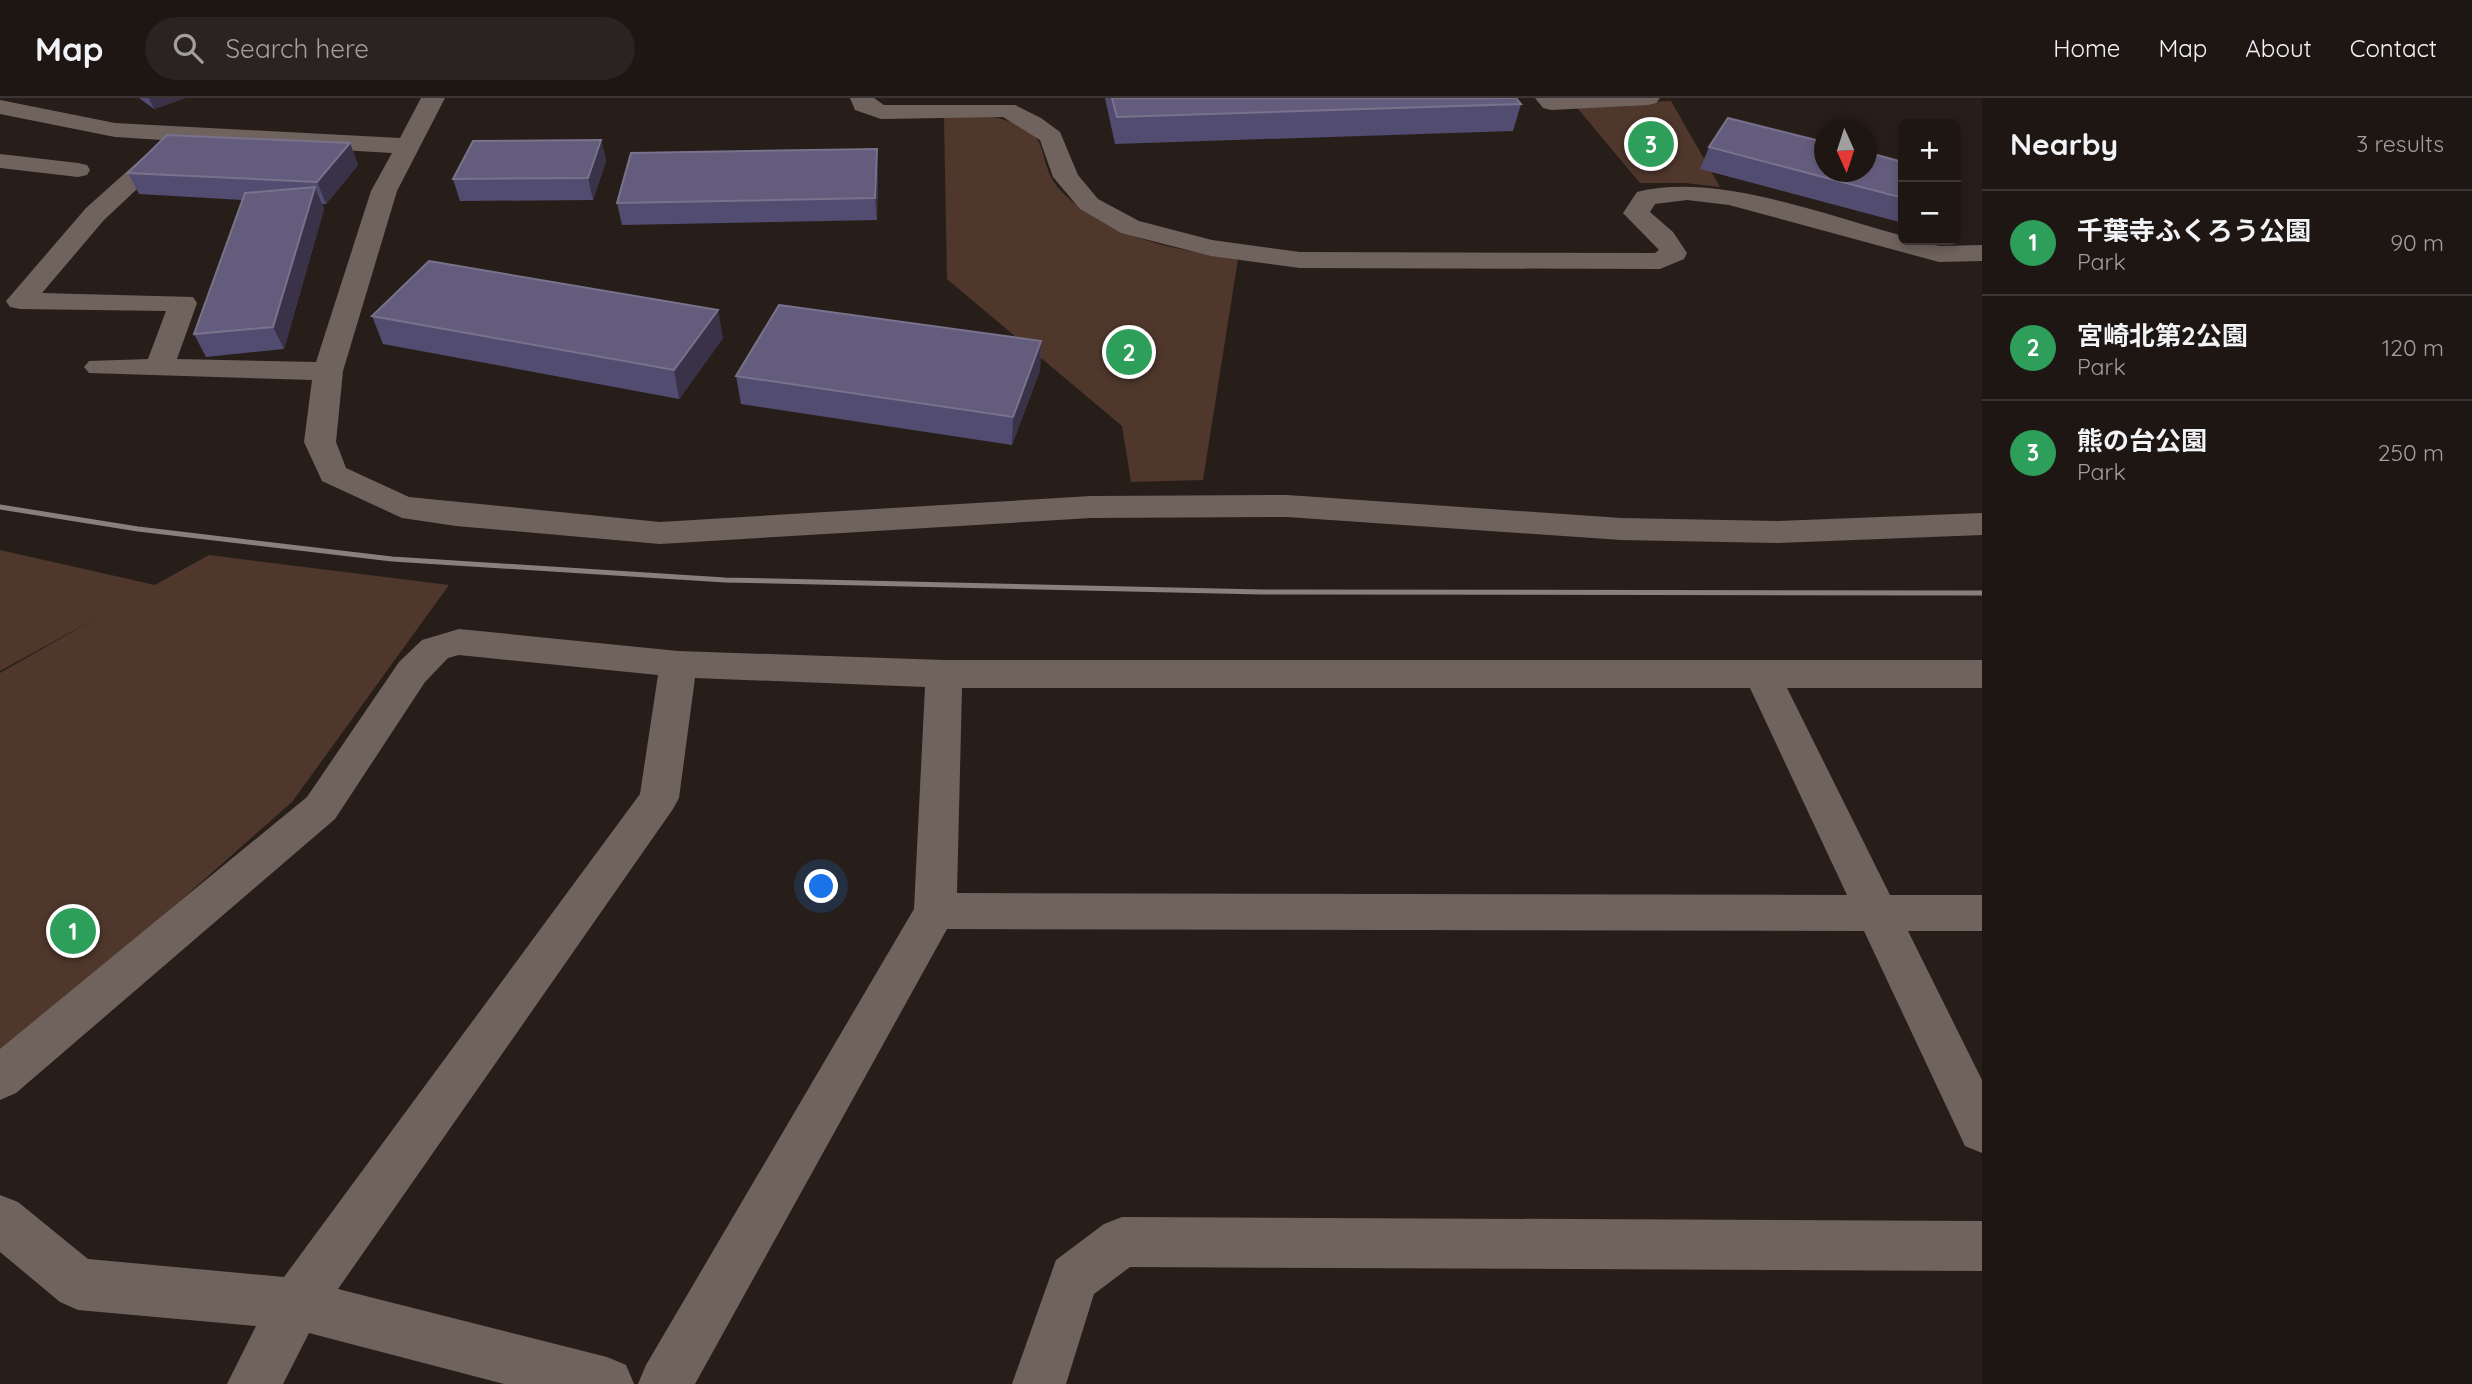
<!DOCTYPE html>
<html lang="en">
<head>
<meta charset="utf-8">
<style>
  :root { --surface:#1e1613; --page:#2b2321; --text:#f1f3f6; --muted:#a19fa0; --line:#3c3533; --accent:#d93025 }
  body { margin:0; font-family:Quicksand,"Noto Sans JP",sans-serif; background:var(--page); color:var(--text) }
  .controls { position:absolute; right:21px; top:21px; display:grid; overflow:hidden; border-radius:10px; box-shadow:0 4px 10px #0003 }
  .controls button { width:63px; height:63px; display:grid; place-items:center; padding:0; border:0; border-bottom:2px solid var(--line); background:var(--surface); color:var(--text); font:35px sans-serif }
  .compass { position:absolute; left:1814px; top:21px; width:63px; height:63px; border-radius:50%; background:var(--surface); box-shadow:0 4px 10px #0003; rotate:177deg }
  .you { position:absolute; left:822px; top:789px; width:24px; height:24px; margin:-18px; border:5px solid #fff; border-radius:50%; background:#1a73e8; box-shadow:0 0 0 10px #1a73e833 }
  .badge { display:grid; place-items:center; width:46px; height:46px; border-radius:50%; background:var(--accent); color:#fff; font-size:23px; font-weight:700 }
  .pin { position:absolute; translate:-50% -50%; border:4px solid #fff; box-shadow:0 2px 7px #0006 }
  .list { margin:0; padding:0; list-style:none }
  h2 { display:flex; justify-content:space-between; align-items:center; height:91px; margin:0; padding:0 28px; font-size:30px }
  h2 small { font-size:23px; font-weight:400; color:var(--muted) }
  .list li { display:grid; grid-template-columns:46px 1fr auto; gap:21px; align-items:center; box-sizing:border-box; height:105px; padding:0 28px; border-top:2px solid var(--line) }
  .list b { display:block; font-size:26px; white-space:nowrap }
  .list p { margin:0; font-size:23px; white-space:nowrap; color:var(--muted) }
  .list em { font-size:23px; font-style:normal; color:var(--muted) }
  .icon { flex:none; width:38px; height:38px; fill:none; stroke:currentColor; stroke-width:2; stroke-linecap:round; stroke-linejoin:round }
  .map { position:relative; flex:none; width:1982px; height:1286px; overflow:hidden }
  header { display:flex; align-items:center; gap:42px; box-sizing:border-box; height:98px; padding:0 35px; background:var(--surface); border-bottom:2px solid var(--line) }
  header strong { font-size:33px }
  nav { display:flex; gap:38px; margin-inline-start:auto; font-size:24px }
  .search { width:490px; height:63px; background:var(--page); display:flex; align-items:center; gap:18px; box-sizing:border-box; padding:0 24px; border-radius:38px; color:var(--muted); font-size:26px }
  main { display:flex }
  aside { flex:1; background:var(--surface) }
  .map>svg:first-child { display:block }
  .green { fill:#4f372c }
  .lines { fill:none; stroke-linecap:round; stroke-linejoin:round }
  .minor { fill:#70635e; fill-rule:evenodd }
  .rail { stroke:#89807c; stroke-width:5 }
  .wall { fill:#524c70 }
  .shaded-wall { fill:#3a3248 }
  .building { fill:#635c7c; stroke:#79728c; stroke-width:2 }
</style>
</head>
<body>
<header>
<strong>Map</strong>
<div class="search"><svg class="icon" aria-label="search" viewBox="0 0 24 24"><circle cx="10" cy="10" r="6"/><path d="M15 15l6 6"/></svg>Search here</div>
<nav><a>Home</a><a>Map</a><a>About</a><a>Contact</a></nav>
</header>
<main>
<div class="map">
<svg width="1982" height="1286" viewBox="0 0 1982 1286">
  <rect width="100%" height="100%" fill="#281e19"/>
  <g class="green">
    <polygon points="1671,3 1720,89 1685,85 1640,85 1574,6"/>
    <path d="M988,18c76,14 40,42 76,78 47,46 112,55 174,65l-35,221 -72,2 -9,-56 -175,-147 -3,-162z"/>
    <polygon points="0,452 155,487 209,457 449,487 292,704 0,962 0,575 98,519 0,573"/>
  </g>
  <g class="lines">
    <g class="minor">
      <path d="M421,0h24l-48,93 -54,180 -7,71 10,26 63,29 251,25 431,-26 196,-1 334,23 156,3 205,-8v22l-205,8 -156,-3 -334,-23 -196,1 -431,26 -204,-18 -54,-8 -80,-37 -18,-39 8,-62 -223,-7 -5,-6 5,-6 59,-2 18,-48 -146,-2 -10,-2 -4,-6 80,-93 76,-68 -47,-3 -115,-23v-14l115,23 285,15zM188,43l204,12 -21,38 -55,171 -139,-3 20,-56 -4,-6 -151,-4 62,-73z"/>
      <path d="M850,0h24l10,7h131l26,13 19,14 18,43 20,24 41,22 73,19 88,12 355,1 4,-3 -36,-37 14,-21c78,-20 188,23 266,44v4l37,6 42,-1v16l-43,1 -210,-57 -42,-5 -32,4 -5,8 23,20 14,21 -3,6 -24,10 -360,-1 -89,-12 -90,-23 -41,-24 -27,-32 -13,-37 -37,-23 -122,2 -26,-9z"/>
      <polygon points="1535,0 1660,0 1656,5 1648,7 1551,12 1543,10"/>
      <polygon points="0,56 78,65 87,67 90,72 87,77 78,79 0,70"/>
      <path d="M459,531l219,22 266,9h1038v28h-195l103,207h92v36h-74l74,149v73l-17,-7 -101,-215 -917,-2 -252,455h-57l8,-19 268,-456 11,-222 -230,-9 -16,120 -6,11 -335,480 269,68 19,8 8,19h-130l-195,-51 -26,51h-56l29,-58 -178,-16 -18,-8 -60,-50v-57l18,7 70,57 196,18 356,-483 18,-119 -199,-20 -11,3 -23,24 -90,137 -319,274 -16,7v-51l307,-252 92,-135 23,-22zM962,590h788l97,207 -890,-2z"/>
      <polygon points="1122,1119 1982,1123 1982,1173 1130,1169 1094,1196 1066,1286 1012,1286 1056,1162 1104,1126"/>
    </g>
    <polyline class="rail" points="0,409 138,431 392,461 725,482 1263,494 1982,495"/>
  </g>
  <g class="wall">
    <polygon points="139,0 185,0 154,11"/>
    <polygon points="1105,0 1516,0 1521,6 1513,33 1115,46"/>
    <polygon points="601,42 606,63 593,102 460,103 453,81"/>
    <polygon points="350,45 358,67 326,106 322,106 324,111 284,251 206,259 194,236 242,102 139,96 128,75"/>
    <polygon points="1709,49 1903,64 1903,125 1700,71"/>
    <polygon points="878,73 877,122 622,127 617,105"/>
    <polygon points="372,218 723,240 679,301 383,246"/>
    <polygon points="1041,243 1040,272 1012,347 741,306 736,278"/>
  </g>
  <g class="shaded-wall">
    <polygon points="149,0 185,0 154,11"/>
    <polygon points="601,42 606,63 593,102 588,80"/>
    <polygon points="350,45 358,67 326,106 317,84"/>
    <polygon points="877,51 878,73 877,122 875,100"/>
    <polygon points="315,89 324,111 284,251 273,229"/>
    <polygon points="718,212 723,240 679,301 674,272"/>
    <polygon points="1041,243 1040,272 1012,347 1013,319"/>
  </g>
  <g class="building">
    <polygon points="1112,0 1516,0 1521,6 1117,19"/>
    <polygon points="1728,20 1824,44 1824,74 1866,74 1866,54 1903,64 1903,100 1709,49"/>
    <polygon points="167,37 350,45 317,84 128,75"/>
    <polygon points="601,42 588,80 453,81 473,43"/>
    <polygon points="877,51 875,100 617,105 631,55"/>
    <polygon points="315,89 273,229 194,236 245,95"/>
    <polygon points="429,163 718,212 674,272 372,218"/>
    <polygon points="779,207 1041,243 1013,319 736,278"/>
  </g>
</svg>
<div class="controls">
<button>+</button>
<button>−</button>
</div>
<svg class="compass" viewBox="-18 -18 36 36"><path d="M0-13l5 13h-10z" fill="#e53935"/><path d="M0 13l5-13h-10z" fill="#a19fa0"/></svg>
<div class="you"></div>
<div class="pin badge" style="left:73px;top:833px;background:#2e9e5b">1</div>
<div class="pin badge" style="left:1129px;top:254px;background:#2e9e5b">2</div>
<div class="pin badge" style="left:1651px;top:46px;background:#2e9e5b">3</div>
</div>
<aside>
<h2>Nearby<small>3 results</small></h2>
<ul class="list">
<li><span class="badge" style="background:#2e9e5b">1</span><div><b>千葉寺ふくろう公園</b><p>Park</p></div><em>90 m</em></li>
<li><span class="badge" style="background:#2e9e5b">2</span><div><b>宮崎北第2公園</b><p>Park</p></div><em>120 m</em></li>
<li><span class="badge" style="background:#2e9e5b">3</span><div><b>熊の台公園</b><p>Park</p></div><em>250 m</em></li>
</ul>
</aside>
</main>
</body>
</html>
